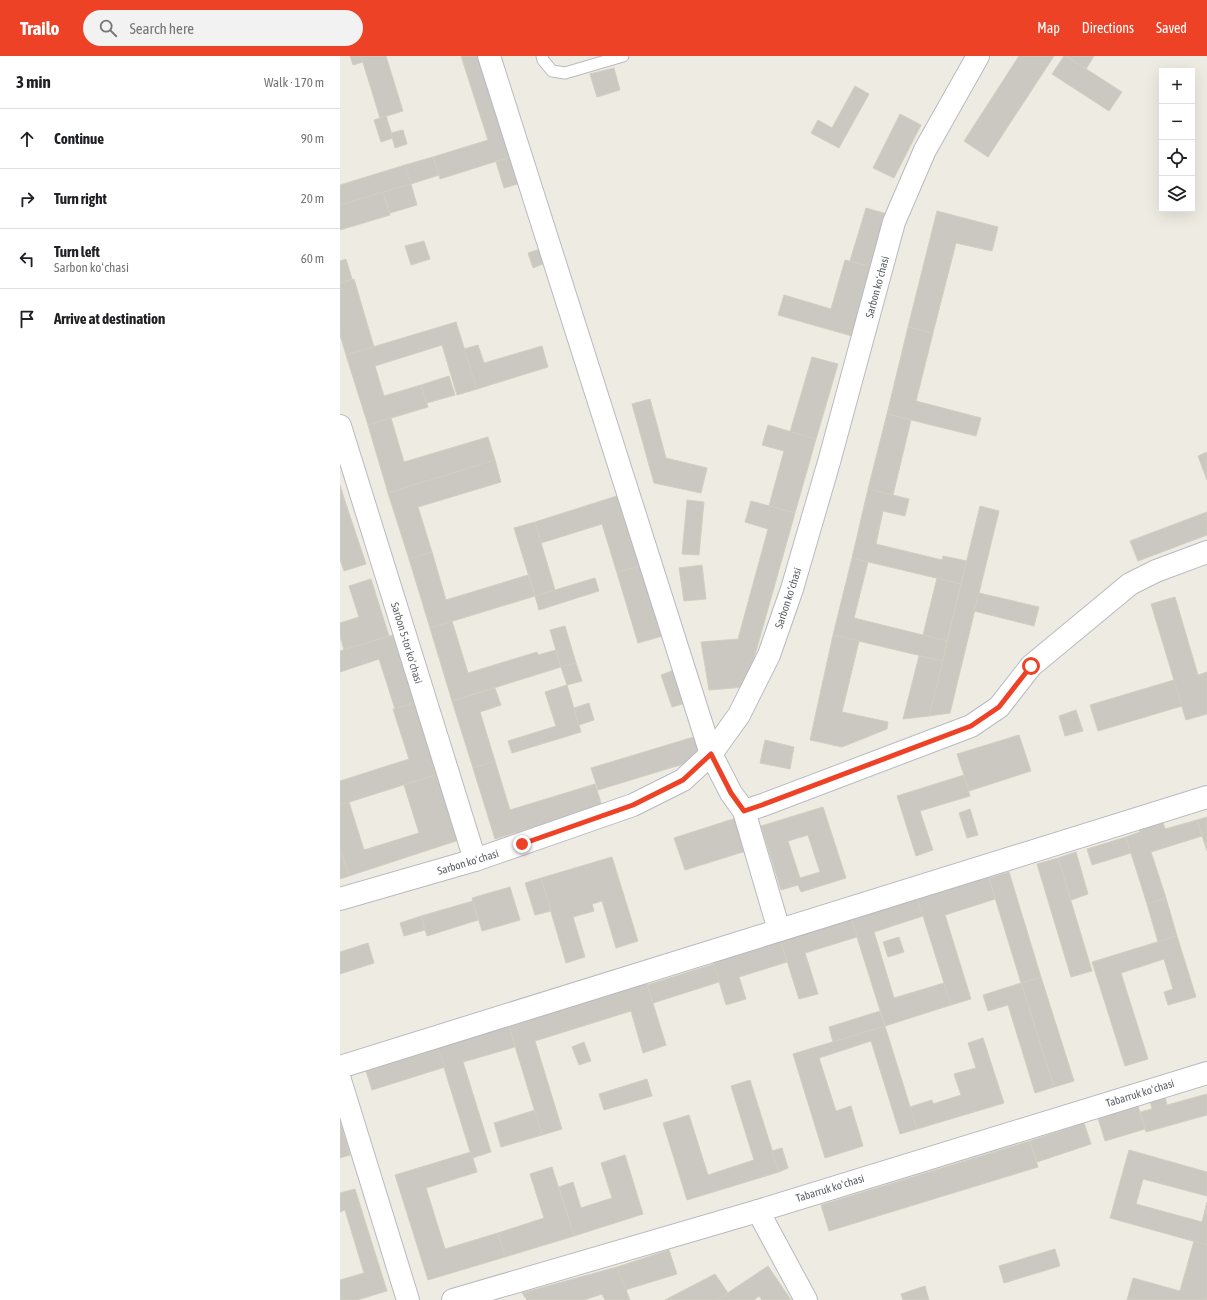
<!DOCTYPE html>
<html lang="en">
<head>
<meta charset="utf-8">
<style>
  :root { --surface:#fff; --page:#f2f2f2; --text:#202124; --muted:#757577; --line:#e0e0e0; --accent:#ee4227 }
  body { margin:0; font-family:"Asap Condensed",sans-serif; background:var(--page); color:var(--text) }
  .controls { position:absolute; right:12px; top:12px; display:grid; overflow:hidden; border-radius:0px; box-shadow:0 4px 16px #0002 }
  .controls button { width:36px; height:36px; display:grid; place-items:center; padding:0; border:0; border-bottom:1px solid var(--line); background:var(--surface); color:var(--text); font:20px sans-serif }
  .stop { position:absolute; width:12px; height:12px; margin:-9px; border:3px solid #ee4227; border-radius:50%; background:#fff }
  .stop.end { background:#ee4227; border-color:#fff; box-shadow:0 1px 4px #0008 }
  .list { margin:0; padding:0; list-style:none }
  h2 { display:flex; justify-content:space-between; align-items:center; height:52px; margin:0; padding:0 16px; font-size:17px }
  h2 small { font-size:13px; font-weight:400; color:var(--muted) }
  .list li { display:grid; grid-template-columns:26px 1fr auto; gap:12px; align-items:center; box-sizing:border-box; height:60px; padding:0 16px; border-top:1px solid var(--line) }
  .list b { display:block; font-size:15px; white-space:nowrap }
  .list p { margin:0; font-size:13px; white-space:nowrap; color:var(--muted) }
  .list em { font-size:13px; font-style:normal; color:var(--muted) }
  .icon { flex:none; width:22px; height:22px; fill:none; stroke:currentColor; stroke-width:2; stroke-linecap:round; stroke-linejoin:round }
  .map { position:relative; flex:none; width:867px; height:1244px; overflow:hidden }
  header { display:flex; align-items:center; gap:24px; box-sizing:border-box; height:56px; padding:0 20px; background:var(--accent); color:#fff }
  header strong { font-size:19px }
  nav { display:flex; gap:22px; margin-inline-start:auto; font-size:14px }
  .search { width:280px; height:36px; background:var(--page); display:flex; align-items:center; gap:10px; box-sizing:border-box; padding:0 14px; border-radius:22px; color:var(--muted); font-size:15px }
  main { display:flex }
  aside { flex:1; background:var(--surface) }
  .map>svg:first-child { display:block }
  .building { fill:#cac8c1; stroke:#d2cec0; fill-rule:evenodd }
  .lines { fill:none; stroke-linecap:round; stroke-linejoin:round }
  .service-casing { stroke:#b7babf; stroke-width:13 }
  .minor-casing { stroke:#b7babf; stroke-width:24 }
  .tertiary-casing { stroke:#b7babf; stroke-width:24 }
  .service { stroke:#fff; stroke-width:11 }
  .minor { stroke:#fff; stroke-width:22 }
  .tertiary { stroke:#fff; stroke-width:22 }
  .route { stroke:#ee4227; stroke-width:5 }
  .labels { text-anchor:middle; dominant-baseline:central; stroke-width:4; stroke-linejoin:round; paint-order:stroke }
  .street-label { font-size:11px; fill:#5a5e63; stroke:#fff }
</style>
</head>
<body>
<header>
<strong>Trailo</strong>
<div class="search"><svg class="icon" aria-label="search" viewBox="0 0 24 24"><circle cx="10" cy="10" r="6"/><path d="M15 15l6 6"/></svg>Search here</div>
<nav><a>Map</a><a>Directions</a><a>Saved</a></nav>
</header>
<main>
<aside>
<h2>3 min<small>Walk · 170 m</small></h2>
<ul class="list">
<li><svg class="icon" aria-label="ahead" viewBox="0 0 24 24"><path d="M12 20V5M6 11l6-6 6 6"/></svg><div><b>Continue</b></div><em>90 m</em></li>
<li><svg class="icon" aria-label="right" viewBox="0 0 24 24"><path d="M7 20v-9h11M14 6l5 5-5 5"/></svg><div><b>Turn right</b></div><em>20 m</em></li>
<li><svg class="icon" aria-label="left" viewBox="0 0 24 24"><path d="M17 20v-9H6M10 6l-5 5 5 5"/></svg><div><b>Turn left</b><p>Sarbon koʻchasi</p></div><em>60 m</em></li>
<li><svg class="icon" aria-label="arrive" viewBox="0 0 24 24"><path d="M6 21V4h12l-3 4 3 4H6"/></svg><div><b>Arrive at destination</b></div></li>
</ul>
</aside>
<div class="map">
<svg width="867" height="1244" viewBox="0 0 867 1244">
  <rect width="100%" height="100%" fill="#eeece2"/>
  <g class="building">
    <polygon points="10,0 21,0 23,6 13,9"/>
    <polygon points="21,0 46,0 63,55 40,62"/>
    <polygon points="121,0 147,0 173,100 100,123 93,101 148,84"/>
    <polygon points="679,0 714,0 648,101 624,85"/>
    <polygon points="724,0 726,0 782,36 769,55 712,18"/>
    <polygon points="726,0 754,0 746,13"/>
    <polygon points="274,12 280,34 257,41 250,18"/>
    <polygon points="515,30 529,38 499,92 471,77 478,64 492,72"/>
    <polygon points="560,58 581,69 554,122 533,112"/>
    <polygon points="46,60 53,82 41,86 34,64"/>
    <polygon points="63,74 67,88 55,92 51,77"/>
    <polygon points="173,100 181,127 164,132 156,106"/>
    <polygon points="93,101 99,119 71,128 65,109"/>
    <polygon points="65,109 71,128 0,149 0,129"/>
    <polygon points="71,128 77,149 50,157 43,136"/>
    <polygon points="43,136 50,159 0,174 0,149"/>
    <polygon points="526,152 547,158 532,211 510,205"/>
    <polygon points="597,155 658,171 652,195 616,187 593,277 568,271"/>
    <polygon points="84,185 90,203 71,209 65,190"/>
    <polygon points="200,193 205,207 193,212 188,197"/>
    <polygon points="6,203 12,223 0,227 0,205"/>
    <polygon points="505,204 532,211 512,280 438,259 444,239 491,253"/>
    <polygon points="14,223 34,291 6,299 0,279 0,227"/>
    <polygon points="116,266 137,333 117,339 102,289 35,310 44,340 81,329 88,351 28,369 6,299"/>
    <polygon points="568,271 593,277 576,345 641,362 636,380 547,358"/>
    <polygon points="138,289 144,307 202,290 208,311 137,333 124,293"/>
    <polygon points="472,301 498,308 476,383 450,376"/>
    <polygon points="109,320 115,339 87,347 81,329"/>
    <polygon points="310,343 326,402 367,412 361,437 314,427 292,348"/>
    <polygon points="547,358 571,364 553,439 528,433"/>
    <polygon points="51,362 64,406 148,381 155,404 48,437 28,369"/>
    <polygon points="428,369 476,383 455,457 429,450 444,395 422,389"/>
    <polygon points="867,396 867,424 858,400"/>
    <polygon points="155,404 161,426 78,451 92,496 69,503 48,437"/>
    <polygon points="0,429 4,442 0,443"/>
    <polygon points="528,433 569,443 565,460 543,455 536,488 602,504 603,500 627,505 621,528 512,502"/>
    <polygon points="283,438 305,508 277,517 262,468 201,487 195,466"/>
    <polygon points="4,442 26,508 4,515 0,503 0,443"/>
    <polygon points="347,444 364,446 359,499 342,498"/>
    <polygon points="411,445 455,457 406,631 369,634 361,586 398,583 428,473 405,466"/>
    <polygon points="640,450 659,455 639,537 610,657 589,660"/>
    <polygon points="867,456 867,479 798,505 790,485"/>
    <polygon points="195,466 215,534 195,540 174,472"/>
    <polygon points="92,496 106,544 188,519 195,540 90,572 69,503"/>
    <polygon points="512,502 528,506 514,562 607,585 603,605 493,579"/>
    <polygon points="305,508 326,579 298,587 277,517"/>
    <polygon points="362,509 366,543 344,545 339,512"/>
    <polygon points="255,522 259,535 199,554 195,540"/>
    <polygon points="597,522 621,528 607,585 583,579"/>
    <polygon points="31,523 49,580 4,594 0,580 0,567 19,561 9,530"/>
    <polygon points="639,537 699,551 694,570 634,555"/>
    <polygon points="835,541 858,619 867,616 867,658 846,664 811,548"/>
    <polygon points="112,565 128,617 197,596 198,599 216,594 221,611 112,645 90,572"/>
    <polygon points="225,570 236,607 221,611 210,574"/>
    <polygon points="53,579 75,647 55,653 39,603 0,616 0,595"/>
    <polygon points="493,579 519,585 502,656 548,666 547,673 502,691 470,684"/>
    <polygon points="579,600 603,605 589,660 563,663"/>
    <polygon points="236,607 242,625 227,629 221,611"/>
    <polygon points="334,614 346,647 332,651 321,619"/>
    <polygon points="834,624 842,650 758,675 750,649"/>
    <polygon points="227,629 241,676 172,697 168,685 216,670 205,636"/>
    <polygon points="155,632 161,649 140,656 155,705 133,712 112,645"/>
    <polygon points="75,647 98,718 0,749 0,725 69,703 53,653"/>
    <polygon points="249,647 254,664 239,669 234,652"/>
    <polygon points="736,654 743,675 725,680 719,660"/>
    <polygon points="679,679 691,715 629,735 617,698"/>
    <polygon points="357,680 363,702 258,734 251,712"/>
    <polygon points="425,684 454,691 450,713 420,707"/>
    <polygon points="155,705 170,754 255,728 262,750 155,783 133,712"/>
    <polygon points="98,718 119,784 9,820 0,793 0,749 9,746 24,794 79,777 64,729"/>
    <polygon points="624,719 630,740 580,755 593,794 576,800 557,740"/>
    <path d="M483,751l23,71 -45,14 -3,-7 -17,5 -20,-64zM468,779l12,37 -20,6 -12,-37z"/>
    <polygon points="630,753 638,779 627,782 619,757"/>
    <polygon points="820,757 825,773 857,764 862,780 811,796 826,842 807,848 786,781 800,776 796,764"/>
    <polygon points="867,761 867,795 857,764"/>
    <polygon points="396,762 406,795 345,814 334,782"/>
    <polygon points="786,781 791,797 752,809 747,793"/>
    <polygon points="0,793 9,820 0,823"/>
    <polygon points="736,796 748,838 731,844 718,802"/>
    <polygon points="272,801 298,885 276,892 262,845 252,848 254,855 233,861 245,901 226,907 201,822"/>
    <polygon points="718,802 752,915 731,921 697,808"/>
    <polygon points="669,816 701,921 681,927 649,822"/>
    <polygon points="648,819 655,843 605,859 631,943 611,949 577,841"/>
    <polygon points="201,822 211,855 195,859 185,827"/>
    <polygon points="170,831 180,864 142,875 132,842"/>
    <polygon points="577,841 583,860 534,876 554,942 604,927 611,949 545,970 511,862"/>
    <polygon points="826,842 837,880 818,886 807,848"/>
    <polygon points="133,845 138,864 87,880 81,860"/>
    <polygon points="81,860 85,874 64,880 60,867"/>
    <polygon points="511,862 517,881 465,897 478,938 459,943 440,883"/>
    <polygon points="837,880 856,941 828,949 824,936 833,933 824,903 781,917 808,1003 785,1010 752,906"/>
    <polygon points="559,881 564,896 548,901 543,886"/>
    <polygon points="440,883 447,906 399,921 406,943 386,949 373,905"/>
    <polygon points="28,887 34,907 0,918 0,896"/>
    <polygon points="374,908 379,926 313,947 307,929"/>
    <polygon points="701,921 734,1025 714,1031 681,927"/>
    <polygon points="306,925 326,989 303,997 291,955 195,985 222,1073 202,1079 168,967"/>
    <polygon points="681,927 714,1031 695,1037 668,949 648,955 643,939"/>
    <polygon points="540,955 545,970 493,986 489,971"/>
    <polygon points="168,967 175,991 123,1006 151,1096 132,1102 97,989"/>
    <polygon points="545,970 577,1073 560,1078 531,985 479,1002 496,1055 511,1050 523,1090 485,1102 453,998"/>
    <polygon points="643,982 664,1047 577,1073 570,1051 592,1044 593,1048 621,1039 614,1018 636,1012 628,987"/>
    <polygon points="244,986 251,1005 239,1009 232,991"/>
    <polygon points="98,993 105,1011 32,1034 26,1015"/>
    <polygon points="307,1023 312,1040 264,1054 259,1038"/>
    <polygon points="410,1024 439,1116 347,1144 323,1067 349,1059 368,1119 414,1104 391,1030"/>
    <polygon points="824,1037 827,1049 867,1038 867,1059 806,1076 800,1056 812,1053 809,1041"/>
    <polygon points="798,1050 805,1073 765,1085 758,1062"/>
    <polygon points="195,1054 202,1079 161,1091 154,1067"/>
    <polygon points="0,1065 10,1099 0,1102"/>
    <polygon points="744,1067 751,1088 697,1106 690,1085"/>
    <polygon points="690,1085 698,1111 489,1175 481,1149"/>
    <polygon points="442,1092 448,1112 439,1116 432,1095"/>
    <polygon points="789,1094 867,1116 867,1140 803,1123 796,1148 862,1166 867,1146 867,1189 770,1162"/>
    <polygon points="131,1096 137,1116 86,1132 105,1193 158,1177 165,1201 88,1224 55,1119"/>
    <polygon points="285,1099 303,1158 234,1180 219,1131 233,1126 241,1152 272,1142 261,1107"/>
    <polygon points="212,1111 234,1180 165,1201 158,1177 204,1162 190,1118"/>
    <polygon points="15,1133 47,1235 17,1244 0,1244 0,1224 24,1217 5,1154 0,1156 0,1137"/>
    <polygon points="854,1185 867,1189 867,1244 787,1244 793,1222 840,1235"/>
    <polygon points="715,1193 720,1210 664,1227 659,1210"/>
    <polygon points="329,1194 337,1218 285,1234 277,1211"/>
    <polygon points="428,1210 451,1244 422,1244 419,1240 414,1244 377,1244"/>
    <polygon points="277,1211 290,1244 265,1244 262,1238 244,1244 187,1244 182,1237"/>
    <polygon points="375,1218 388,1237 377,1244 325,1244"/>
    <polygon points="585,1230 589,1244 563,1244 561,1238"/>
  </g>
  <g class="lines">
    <g class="service-casing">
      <polyline id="service" points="202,0 203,4 212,15 225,17 283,0"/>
    </g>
    <g class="minor-casing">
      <g id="minor">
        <polyline points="149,0 371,698 391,737 404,755 423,749 631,670 659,651 691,610 790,528 816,515 867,496"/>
        <polyline points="0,370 135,804"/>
        <polyline points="404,755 439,874"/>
        <polyline points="0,1011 867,741"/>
        <polyline points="0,1024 68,1244"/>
        <polyline points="418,1155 466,1244"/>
        <polyline points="113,1244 418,1155 867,1017"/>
      </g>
    </g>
    <g class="tertiary-casing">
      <polyline id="tertiary" points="0,843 135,804 293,749 343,724 371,698 399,659 429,599 452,533 489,406 554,166 585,94 638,0"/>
    </g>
    <use href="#service" class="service"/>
    <use href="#minor" class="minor"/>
    <use href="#tertiary" class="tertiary"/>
  </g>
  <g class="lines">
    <polyline class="route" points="182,788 293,749 343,724 371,698 391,737 404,755 422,749 631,670 659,651 691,610"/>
  </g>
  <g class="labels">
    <g class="street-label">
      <text transform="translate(537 231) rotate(-75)">Sarbon koʻchasi</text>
      <text transform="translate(448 542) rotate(-72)">Sarbon koʻchasi</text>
      <text transform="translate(67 587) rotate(73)">Sarbon 5-tor koʻchasi</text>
      <text transform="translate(128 806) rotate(-17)">Sarbon koʻchasi</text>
      <text transform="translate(800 1037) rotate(-17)">Tabarruk koʻchasi</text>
      <text transform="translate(490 1132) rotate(-17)">Tabarruk koʻchasi</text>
    </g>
  </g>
</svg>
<div class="controls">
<button>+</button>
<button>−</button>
<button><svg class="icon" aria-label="locate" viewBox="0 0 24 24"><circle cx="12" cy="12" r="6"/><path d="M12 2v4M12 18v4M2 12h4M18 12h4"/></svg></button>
<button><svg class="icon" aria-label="layers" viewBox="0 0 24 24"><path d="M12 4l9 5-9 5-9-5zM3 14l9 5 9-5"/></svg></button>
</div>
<div class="stop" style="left:691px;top:610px"></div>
<div class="stop end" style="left:182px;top:788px"></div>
</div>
</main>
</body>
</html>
